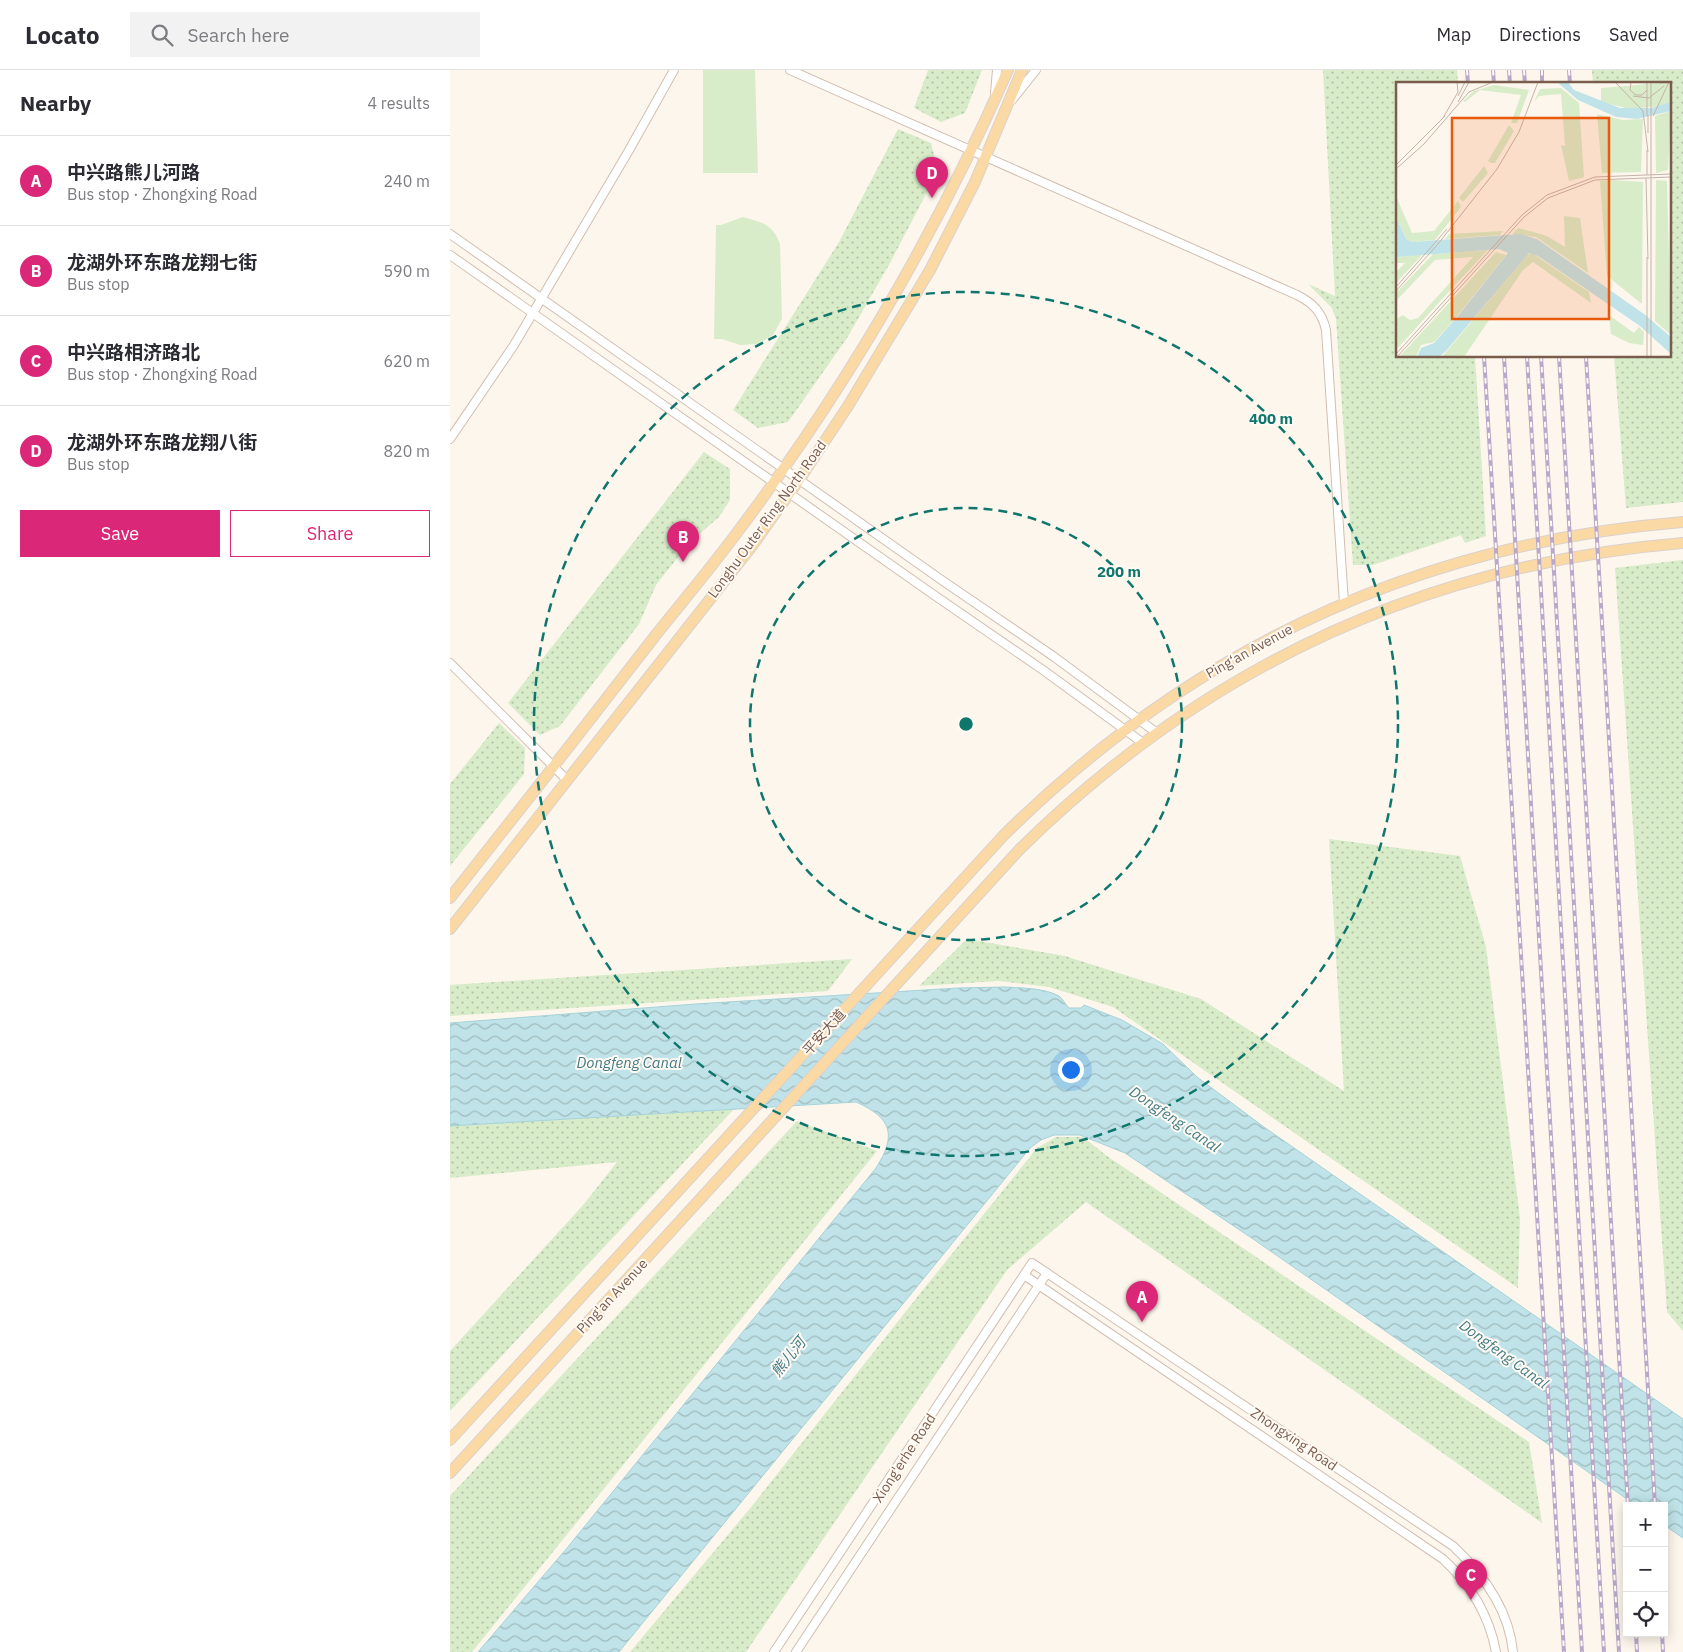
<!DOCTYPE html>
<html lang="en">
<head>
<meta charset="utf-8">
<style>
  :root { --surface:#fff; --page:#f2f2f3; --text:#2b2b33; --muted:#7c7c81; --line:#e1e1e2; --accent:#db2777 }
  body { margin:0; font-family:"IBM Plex Sans","Noto Sans SC",sans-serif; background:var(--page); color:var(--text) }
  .controls { position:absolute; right:15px; bottom:15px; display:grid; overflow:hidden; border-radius:0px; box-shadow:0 2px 12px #0003 }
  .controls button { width:45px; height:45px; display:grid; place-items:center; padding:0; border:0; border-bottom:1px solid var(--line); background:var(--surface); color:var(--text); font:25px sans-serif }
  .you { position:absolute; left:620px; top:999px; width:18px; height:18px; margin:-12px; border:4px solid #fff; border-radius:50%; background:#1a73e8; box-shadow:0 0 0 8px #1a73e833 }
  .badge { display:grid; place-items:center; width:32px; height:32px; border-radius:50%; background:var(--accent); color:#fff; font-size:16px; font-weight:700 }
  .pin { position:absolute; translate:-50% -41px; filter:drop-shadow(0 1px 2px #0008) }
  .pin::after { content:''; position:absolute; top:26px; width:18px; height:15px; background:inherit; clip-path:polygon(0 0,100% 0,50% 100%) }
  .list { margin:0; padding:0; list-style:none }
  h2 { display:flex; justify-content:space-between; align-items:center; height:65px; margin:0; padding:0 20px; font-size:21px }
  h2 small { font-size:16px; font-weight:400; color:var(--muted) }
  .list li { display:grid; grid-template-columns:32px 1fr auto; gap:15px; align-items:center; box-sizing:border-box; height:90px; padding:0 20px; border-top:1px solid var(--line) }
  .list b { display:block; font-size:19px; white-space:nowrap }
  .list p { margin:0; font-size:16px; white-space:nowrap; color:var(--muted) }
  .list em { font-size:16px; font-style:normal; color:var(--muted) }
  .actions { display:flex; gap:10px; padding:15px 20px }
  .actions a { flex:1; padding:11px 0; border:1px solid var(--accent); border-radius:0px; text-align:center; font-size:18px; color:var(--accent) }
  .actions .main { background:var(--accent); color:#fff }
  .icon { flex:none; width:28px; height:28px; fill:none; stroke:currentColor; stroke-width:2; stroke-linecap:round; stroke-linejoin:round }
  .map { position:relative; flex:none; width:1233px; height:1582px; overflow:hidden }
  header { display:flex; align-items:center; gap:30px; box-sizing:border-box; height:70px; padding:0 25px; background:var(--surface); border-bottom:1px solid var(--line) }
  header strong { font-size:24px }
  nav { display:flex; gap:28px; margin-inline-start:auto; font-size:18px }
  .search { width:350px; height:45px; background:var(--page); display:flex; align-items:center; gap:12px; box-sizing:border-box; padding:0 18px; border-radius:0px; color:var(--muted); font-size:19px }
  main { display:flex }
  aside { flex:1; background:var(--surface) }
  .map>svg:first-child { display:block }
  .grass { fill:#d8ecc9 }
  .park { fill:url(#park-dots) }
  .water { fill:url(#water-waves); stroke:#a5d3da }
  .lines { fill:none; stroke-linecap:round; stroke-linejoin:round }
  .minor-casing { stroke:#d1beb0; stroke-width:10 }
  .major-casing { stroke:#dad1cd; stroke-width:12 }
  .minor { stroke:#fff; stroke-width:8 }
  .major { stroke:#fbd9a5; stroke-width:10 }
  .rail-casing { stroke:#b9a8c9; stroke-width:4 }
  .rail { stroke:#fffaf3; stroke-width:2; stroke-dasharray:5.5; stroke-linecap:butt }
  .ring { fill:none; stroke:#0f766e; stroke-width:2.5; stroke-dasharray:9 6 }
  .labels { text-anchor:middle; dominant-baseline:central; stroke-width:4; stroke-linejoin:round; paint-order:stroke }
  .street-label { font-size:14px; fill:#7a5c4d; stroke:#fffaf3 }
  .water-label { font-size:15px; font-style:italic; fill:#437c86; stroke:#fffaf3 }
  .inset-road { fill:none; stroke:#c5b3a7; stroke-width:1 }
  .view { fill:#e8590c; fill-opacity:0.15; stroke:#e8590c; stroke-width:2.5 }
  .inset-edge { fill:none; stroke:#7a5c4d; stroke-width:2.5 }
  .centre { fill:#0f766e; stroke:#fffaf3; stroke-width:2.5 }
  .ring-label { font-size:15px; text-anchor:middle; font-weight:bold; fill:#0f766e; stroke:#fffaf3; stroke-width:4; stroke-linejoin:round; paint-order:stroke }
</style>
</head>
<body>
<header>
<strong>Locato</strong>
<div class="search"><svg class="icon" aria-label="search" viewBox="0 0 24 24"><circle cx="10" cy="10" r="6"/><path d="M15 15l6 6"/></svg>Search here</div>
<nav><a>Map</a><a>Directions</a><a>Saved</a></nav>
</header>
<main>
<aside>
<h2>Nearby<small>4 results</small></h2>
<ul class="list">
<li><span class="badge">A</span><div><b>中兴路熊儿河路</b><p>Bus stop · Zhongxing Road</p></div><em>240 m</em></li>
<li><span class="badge">B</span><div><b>龙湖外环东路龙翔七街</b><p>Bus stop</p></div><em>590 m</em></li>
<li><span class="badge">C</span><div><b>中兴路相济路北</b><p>Bus stop · Zhongxing Road</p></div><em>620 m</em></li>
<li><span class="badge">D</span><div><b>龙湖外环东路龙翔八街</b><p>Bus stop</p></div><em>820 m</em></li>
</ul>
<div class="actions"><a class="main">Save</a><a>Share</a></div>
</aside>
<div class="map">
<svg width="1233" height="1582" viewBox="0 0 1233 1582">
  <defs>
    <pattern id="park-dots" width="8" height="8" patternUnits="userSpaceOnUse" patternTransform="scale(1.25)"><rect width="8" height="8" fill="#d8ecc9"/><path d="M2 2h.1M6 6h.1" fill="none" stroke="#b4c2a5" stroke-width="1.8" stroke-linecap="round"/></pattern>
    <pattern id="water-waves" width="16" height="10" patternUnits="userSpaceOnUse" patternTransform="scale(1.25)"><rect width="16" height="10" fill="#bfe3e8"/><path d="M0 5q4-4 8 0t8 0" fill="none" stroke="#a0bbbe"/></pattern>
  </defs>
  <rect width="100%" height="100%" fill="#fdf6ec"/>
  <g class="grass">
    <polygon points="253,0 305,0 308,103 253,103"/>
    <path d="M293,147c20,6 29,6 37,27l2,75 -9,16 -15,9 -18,1 -18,-6h-8l2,-114h5z"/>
  </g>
  <g class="park">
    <polygon points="478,0 532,0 515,43 491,52 464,38"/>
    <polygon points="873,0 1007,0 1008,14 947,14 947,286 1025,286 1036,466 1015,473 1011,465 923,495 903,495 886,249 882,238 858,214 885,226"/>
    <polygon points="1142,0 1233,0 1233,432 1176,438 1164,286 1219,286 1219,14 1143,14"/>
    <polygon points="448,59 481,73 488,101 440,193 397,268 338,352 308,358 283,340 389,172"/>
    <polygon points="254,382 280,399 280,430 269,447 240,472 206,515 189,554 110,656 90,665 58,633"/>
    <polygon points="1233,490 1233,1261 1217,1242 1165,498"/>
    <polygon points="49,653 75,678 74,704 0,796 0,714"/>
    <polygon points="879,769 1010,786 1036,877 1070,1148 1068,1218 663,937 599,917 549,911 469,916 517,869 615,886 751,929 894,1021"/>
    <polygon points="402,889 378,921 0,946 0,915"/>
    <polygon points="284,1039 0,1341 0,1281 134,1134 167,1092 0,1108 0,1056"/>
    <polygon points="347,1051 427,1081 22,1582 0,1582 0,1426"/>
    <polygon points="606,1067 633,1067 657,1086 1079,1372 1092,1453 636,1132 557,1200 296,1582 180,1582 302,1436 468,1226 587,1078"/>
  </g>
  <path class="water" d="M555,917c17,1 39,1 54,9 4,3 6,8 10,12h12l3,-3 38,15 41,24 34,33 67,50 419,292v119l-19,-13v-19h-27l-381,-265 -131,-88 -45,-18h-26l-13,5 -11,8 -411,504h-141l89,-104 309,-380c21,-33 16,-50 -20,-66l-406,24v-103l245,-19 262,-16z"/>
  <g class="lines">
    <g class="minor-casing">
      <g id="minor">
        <path d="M340,0l507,225c16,8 25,17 29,35l18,273"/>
        <polyline points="545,23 547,0"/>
        <polyline points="562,30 586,0"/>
        <polyline points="0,164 493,511 603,586 707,663"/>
        <polyline points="0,185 484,525 593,600 693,673"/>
        <polyline points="0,369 64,275 178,82 224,0"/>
        <polyline points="0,593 117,710"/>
        <path d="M574,1205l419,284c27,25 46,55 53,93"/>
        <path d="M324,1582l258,-389 421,283c30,28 56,64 60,106"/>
        <polyline points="346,1582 597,1203"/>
      </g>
    </g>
    <g class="major-casing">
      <g id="major">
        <path d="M0,828c69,-87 137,-174 205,-262 27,-34 55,-67 81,-102 108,-143 200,-300 272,-464"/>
        <polyline points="0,859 302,476 353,404 398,336 480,200 525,112 572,0"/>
        <path d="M0,1370l554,-605c188,-186 415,-292 679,-313"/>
        <path d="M0,1403l569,-623c184,-182 406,-286 664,-307"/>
      </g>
    </g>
    <use href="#minor" class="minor"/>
    <use href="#major" class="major"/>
    <g class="rail-casing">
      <g id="rail">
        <polyline points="1017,0 1018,14"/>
        <polyline points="1043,0 1044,14"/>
        <polyline points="1059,0 1060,14"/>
        <polyline points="1074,0 1075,14"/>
        <polyline points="1092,0 1092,14"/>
        <polyline points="1119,0 1120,14"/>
        <polyline points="1034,286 1114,1582"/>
        <polyline points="1054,286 1132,1582"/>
        <polyline points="1077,286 1154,1582"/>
        <polyline points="1091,286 1169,1582"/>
        <polyline points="1109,286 1178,1436"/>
        <polyline points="1136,286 1205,1436"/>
        <polyline points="1186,1563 1187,1582"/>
        <polyline points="1212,1563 1213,1582"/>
      </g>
    </g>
    <use href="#rail" class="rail"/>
  </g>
  <g class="ring">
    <circle cx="516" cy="654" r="216"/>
    <circle cx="516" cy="654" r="432"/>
  </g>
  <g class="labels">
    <g class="street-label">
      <text transform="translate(317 449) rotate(-54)">Longhu Outer Ring North Road</text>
      <text transform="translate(799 581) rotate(-29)">Ping‘an Avenue</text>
      <text transform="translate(374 962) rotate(-48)">平安大道</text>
      <text transform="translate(162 1226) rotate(-47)">Ping'an Avenue</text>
      <text transform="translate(844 1369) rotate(34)">Zhongxing Road</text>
      <text transform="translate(454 1388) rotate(-57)">Xiong'erhe Road</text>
    </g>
    <g class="water-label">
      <text x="179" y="992">Dongfeng Canal</text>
      <text transform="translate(725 1049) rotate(34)">Dongfeng Canal</text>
      <text transform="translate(1054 1284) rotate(36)">Dongfeng Canal</text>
      <text transform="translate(338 1287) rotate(-52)">熊儿河</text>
    </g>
  </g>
  <g transform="translate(946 12)">
    <rect width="275" height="275" fill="#fdf6ec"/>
    <path d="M275,0v20l-10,4 -31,3 -29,-7v-14zM98,3l35,5 -12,33h-6l10,-28 -41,-5 -15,12 -2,-1 11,-10zM165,6l18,15 5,74 -15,4 -8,-36 4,1 -4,-52 -22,2 -5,6 6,-13zM275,29l-3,59 -12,3 -1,-57zM201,32l26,6 20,-1 -2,53 -39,1zM113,43l5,6 -19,32h-4l-3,-2zM88,84l4,7 -25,29 -4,-4zM216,98l31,2 -1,122 -35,-28 -7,-95zM260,98l11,1 4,154 -16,-14zM0,114l16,37 22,-2 24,-30 3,6 -26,33 -23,2 -6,-3 -10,-22zM168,134l16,2 8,55 -52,-36 -24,-3 6,-6 12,3 17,5 18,11zM107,149l-3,4 -55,4 4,-5zM92,168l-44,47 -48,53v-31l7,-4 7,5 8,-2 55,-61 -38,3 -39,41v-8l37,-39zM100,170l10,3 -52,65 -20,22 -13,3 -5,12h-17zM136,171l57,39 2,11 -58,-41 -10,8 -59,87h-22l85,-102zM27,172l-27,29v-11l9,-9h-9v-6zM213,233l25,18 5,-6 5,5 -1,13 -14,-2 -18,-9z" fill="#d8ecc9"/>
    <path d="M161,0h11l6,8 46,18h31l20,-6v9l-34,8 -21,-2 -38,-17zM0,135l10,22 6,3 108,-8 17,5 107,75 27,23v17l-31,-28 -102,-70 -9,-3 -83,98 -7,6h-22l4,-9 13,-5 24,-27 50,-63 -9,-4 -103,8z" fill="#bfe3e8"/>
    <path class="inset-road" d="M120,0h54M174,0h44M219,0l28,29 5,41M235,0l-1,8 6,5h6l5,-5M255,0v275M62,14l7,-14M237,14l16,2 15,-12M62,20l11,-20M53,33l20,-23 24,-10M251,34v-34M257,34l16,-34M47,36l15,-26 -1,-10M252,51v-18M275,56v150M0,83l49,-49M0,87l28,-25 26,-30M251,93v-25M250,96l2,81M251,175v100M0,205l51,-58M0,209l42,-47 59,-75 22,-37 19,-50M0,272l126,-139 25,-20 48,-18 76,-3M1,275l127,-140 24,-19 47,-18 76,-3"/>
    <path class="view" d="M56,36h157v201h-157z"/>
    <rect width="275" height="275" class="inset-edge"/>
  </g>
  <circle cx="516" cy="654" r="8" class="centre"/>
  <g class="ring-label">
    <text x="821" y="354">400 m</text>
    <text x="669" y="507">200 m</text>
  </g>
</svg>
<div class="controls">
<button>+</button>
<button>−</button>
<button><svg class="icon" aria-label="locate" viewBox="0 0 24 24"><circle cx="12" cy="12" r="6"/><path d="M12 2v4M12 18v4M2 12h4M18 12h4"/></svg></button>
</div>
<div class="you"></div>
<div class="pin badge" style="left:692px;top:1252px">A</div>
<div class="pin badge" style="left:233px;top:492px">B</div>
<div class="pin badge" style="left:1021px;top:1530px">C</div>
<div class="pin badge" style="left:482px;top:128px">D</div>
</div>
</main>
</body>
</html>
